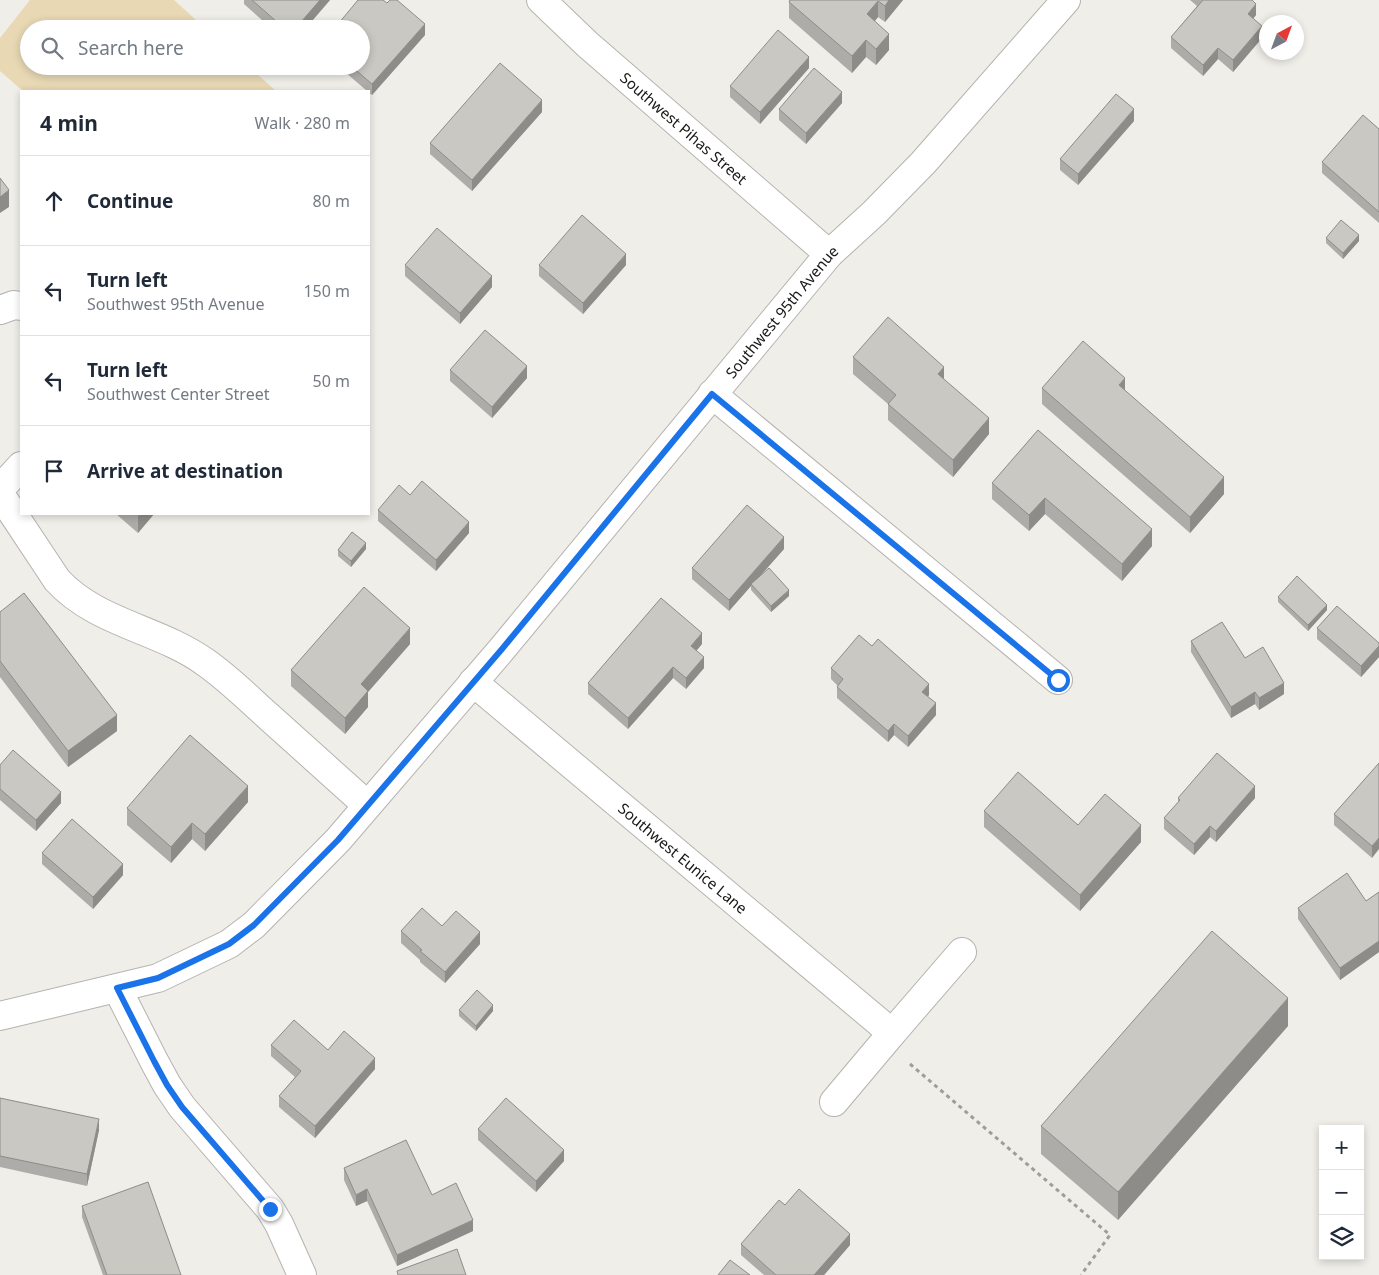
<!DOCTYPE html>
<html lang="en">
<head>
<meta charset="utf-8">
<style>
  :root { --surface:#fff; --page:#f6f6f7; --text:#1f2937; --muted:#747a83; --line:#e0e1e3 }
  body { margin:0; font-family:"Noto Sans",sans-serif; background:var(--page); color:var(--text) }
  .controls { position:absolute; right:15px; bottom:15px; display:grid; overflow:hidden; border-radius:0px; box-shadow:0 2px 8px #0003 }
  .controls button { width:45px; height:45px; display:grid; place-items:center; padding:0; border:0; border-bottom:1px solid var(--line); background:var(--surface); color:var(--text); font:25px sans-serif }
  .compass { position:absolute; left:1259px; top:15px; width:45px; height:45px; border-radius:50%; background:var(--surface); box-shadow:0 2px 8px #0003; rotate:41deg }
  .stop { position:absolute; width:15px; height:15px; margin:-11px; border:4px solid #1a73e8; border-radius:50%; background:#fff }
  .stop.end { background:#1a73e8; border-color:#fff; box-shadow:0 1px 5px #0008 }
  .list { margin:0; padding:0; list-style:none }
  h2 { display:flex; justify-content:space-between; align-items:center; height:65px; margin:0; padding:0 20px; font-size:21px }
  h2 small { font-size:16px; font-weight:400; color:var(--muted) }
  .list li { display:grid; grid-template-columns:32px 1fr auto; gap:15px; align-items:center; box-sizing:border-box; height:90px; padding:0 20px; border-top:1px solid var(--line) }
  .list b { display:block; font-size:19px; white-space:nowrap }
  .list p { margin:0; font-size:16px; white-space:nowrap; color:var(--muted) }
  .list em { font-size:16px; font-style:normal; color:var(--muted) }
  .icon { flex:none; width:28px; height:28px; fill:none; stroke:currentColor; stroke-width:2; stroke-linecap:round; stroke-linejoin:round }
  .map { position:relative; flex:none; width:1379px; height:1275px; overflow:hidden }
  .search { position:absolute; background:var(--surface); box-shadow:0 2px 8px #0003; left:20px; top:20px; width:350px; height:55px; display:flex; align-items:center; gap:12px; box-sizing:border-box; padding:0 18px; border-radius:28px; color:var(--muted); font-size:19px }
  .panel { position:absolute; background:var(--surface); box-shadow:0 2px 8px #0003; left:20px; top:90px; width:350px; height:425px; border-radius:0px }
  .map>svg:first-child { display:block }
  .green { fill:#e8d8b4 }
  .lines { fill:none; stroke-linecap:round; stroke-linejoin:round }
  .minor-casing { stroke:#b5b3af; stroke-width:30 }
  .path { stroke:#9f9d99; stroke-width:3; stroke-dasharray:4 4; stroke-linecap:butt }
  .minor { stroke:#fff; stroke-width:28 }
  .wall { fill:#aeaca8 }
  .shaded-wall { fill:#8d8c88 }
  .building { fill:#cac8c3; stroke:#8d8c88 }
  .route { stroke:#1a73e8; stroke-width:6 }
  .labels { text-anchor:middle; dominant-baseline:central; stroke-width:4; stroke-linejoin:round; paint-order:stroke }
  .street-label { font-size:15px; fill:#181715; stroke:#f0eee9 }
</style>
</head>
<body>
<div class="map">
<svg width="1379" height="1275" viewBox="0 0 1379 1275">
  <rect width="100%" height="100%" fill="#f0eee9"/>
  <polygon class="green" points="30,0 174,0 206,29 29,29 29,66 248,66 276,91 23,91 0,71 0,38"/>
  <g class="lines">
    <g class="minor-casing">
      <g id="minor">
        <path id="s1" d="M541,0l46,44 242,210"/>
        <polyline points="0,310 14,305 21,306"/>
        <polyline points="712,394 1058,680"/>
        <polyline points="0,489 21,466"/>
        <path d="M0,494l57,86c39,43 102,49 148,82 23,16 43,36 63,54 33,30 66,59 99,89"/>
        <path id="s2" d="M473,682l419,351 70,-81"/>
        <polyline points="117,988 154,1061 167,1085 182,1107 270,1209 279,1224 302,1275"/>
        <path id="s3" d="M0,1016l158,-38 71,-34 25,-19 84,-85 164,-191 327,-395 45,-41 49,-50 143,-163"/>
        <polyline points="834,1102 892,1033"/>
      </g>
    </g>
    <polyline class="path" points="910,1064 1110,1235 1081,1275"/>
    <use href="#minor" class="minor"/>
  </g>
  <g class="wall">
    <polygon points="244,0 330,0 305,29 272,29 244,4"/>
    <polygon points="790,0 903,0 885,22 878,17 875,21 889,50 876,65 866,57 852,73 789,18 789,2"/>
    <polygon points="1190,0 1252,0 1256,15 1253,19 1262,38 1233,72 1218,59 1203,76 1171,48 1171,37 1197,6"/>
    <polygon points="425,35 372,95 369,93 369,91 367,91 338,66 361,66"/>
    <polygon points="809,68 760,124 730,97 730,86"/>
    <polygon points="842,103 806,144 779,120 779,109"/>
    <polygon points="542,112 472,191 430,154 430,143"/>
    <polygon points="1134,121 1078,185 1060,170 1060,159"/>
    <polygon points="1379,129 1379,223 1322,173 1322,162"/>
    <polygon points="1326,238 1359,241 1343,259 1326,243"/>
    <polygon points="405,265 492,287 460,324 405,276"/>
    <polygon points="539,265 626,265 583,314 539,276"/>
    <polygon points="853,357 944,379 989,434 953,477 888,420 888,404 853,374"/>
    <polygon points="450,370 527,378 492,418 450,381"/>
    <polygon points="1042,388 1125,391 1224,494 1190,533 1042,404"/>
    <polygon points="1038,430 1152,546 1122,581 1045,514 1029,531 992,499 992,483"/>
    <polygon points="410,495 469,533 436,571 378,521 378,510"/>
    <polygon points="116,514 154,514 138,533"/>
    <polygon points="366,549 351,567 338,556 338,550"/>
    <polygon points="784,549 760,576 789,596 771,612 751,590 751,586 729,611 692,579 692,568"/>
    <polygon points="1278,597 1327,610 1308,631 1278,602"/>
    <polygon points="0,612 117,731 68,767 0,677"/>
    <polygon points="1317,628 1379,643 1379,657 1361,677 1317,639"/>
    <polygon points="1191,641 1245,658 1284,694 1259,710 1255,704 1231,718 1191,652"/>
    <polygon points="410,644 368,692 368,707 345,734 291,686 291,670"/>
    <polygon points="702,644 696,651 704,668 686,689 673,678 628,729 588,694 588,683"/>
    <polygon points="831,668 929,695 928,697 936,715 908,747 894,735 888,742 837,698 837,687 838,686 831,679"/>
    <polygon points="1379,763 1372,858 1334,825 1334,814"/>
    <polygon points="0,765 61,803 36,831 0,800"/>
    <polygon points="1178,798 1255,798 1216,842 1210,837 1194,855 1164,829 1164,818 1178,803"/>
    <polygon points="248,802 205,851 192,839 171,863 127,825 127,808"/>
    <polygon points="984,811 1078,825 1141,842 1080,911 984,827"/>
    <polygon points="42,853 123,875 93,909 42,864"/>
    <polygon points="1379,892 1379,952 1340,980 1298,919 1298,908 1366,901"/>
    <polygon points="442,926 480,944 445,983 420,962 420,960 401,943 401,931"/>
    <polygon points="459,1010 493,1011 476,1031 459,1016"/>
    <polygon points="1288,1026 1118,1220 1041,1154 1041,1126"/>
    <polygon points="271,1045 375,1069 315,1138 279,1107 279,1096 295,1077 271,1056"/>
    <polygon points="0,1098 99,1130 87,1186 0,1167"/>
    <polygon points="478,1129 564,1161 536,1192 478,1140"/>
    <polygon points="344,1168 473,1231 397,1266 367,1201 356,1206 344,1180"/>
    <polygon points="785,1205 850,1245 824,1275 764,1275 741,1255 741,1244"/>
    <polygon points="82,1206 181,1275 103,1275 82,1217"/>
  </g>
  <g class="shaded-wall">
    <polygon points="320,0 330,0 305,29 295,29"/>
    <polygon points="889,0 903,0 885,22 885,6"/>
    <polygon points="878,1 878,17 867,30 867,14"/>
    <polygon points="1256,4 1256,15 1248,25 1248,14"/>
    <polygon points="425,24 425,35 372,95 372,84"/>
    <polygon points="1262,26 1262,38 1233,72 1233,60"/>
    <polygon points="889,34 889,50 876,65 876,49"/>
    <polygon points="866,40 866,57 852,73 852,56"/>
    <polygon points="1218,48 1218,59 1203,76 1203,65"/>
    <polygon points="809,57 809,68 760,124 760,112"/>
    <polygon points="842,92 842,103 806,144 806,133"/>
    <polygon points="542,100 542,112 472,191 472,180"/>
    <polygon points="1134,109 1134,121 1078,185 1078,174"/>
    <polygon points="9,190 9,207 0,213 0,197"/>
    <polygon points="1359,235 1359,241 1343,259 1343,253"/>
    <polygon points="626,254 626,265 583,314 583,303"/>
    <polygon points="492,276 492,287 460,324 460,313"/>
    <polygon points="527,366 527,378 492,418 492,407"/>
    <polygon points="944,367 944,383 938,374"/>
    <polygon points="1125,378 1125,395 1119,385"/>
    <polygon points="989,418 989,434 953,477 953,460"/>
    <polygon points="1224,477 1224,494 1190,533 1190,517"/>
    <polygon points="1045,498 1045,514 1029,531 1029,515"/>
    <polygon points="141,514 154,514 138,533 138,516"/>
    <polygon points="469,522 469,533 436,571 436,560"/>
    <polygon points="1152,529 1152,546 1122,581 1122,564"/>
    <polygon points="784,537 784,549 752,585 751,584 751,586 729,611 729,600"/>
    <polygon points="366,543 366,549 351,567 351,561"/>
    <polygon points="789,590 789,596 771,612 771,606"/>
    <polygon points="1327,605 1327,610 1308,631 1308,625"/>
    <polygon points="410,628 410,644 368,692 368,707 345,734 345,718 361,684"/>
    <polygon points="702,633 702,644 691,657 691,646"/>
    <polygon points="1379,646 1379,657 1361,677 1361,666"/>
    <polygon points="704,657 704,668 686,689 686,678"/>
    <polygon points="673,667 673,678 628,729 628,718"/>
    <polygon points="1284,683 1284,694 1259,710 1259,698"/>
    <polygon points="929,684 929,695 922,703 922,692"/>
    <polygon points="1255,692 1255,704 1231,718 1231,707"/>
    <polygon points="936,703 936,715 908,747 908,736"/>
    <polygon points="117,715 117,731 68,767 68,751"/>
    <polygon points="894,724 894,735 888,742 888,731"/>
    <polygon points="248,786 248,802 205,851 205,834"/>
    <polygon points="1255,786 1255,798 1216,842 1216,831"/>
    <polygon points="61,792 61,803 36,831 36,820"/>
    <polygon points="192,823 192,839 171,863 171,847"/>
    <polygon points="1141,825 1141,842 1080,911 1080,895"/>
    <polygon points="1210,826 1210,837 1194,855 1194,844"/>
    <polygon points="1379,838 1379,849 1372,858 1372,846"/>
    <polygon points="123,864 123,875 93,909 93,897"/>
    <polygon points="480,932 480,944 445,983 445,972"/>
    <polygon points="1379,941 1379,952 1340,980 1340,968"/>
    <polygon points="1288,998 1288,1026 1118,1220 1118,1192"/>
    <polygon points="493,1005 493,1011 476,1031 476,1026"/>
    <polygon points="375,1058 375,1069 315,1138 315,1126"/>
    <polygon points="99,1119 99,1130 87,1186 87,1174"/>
    <polygon points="564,1150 564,1161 536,1192 536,1181"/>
    <polygon points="367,1189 367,1201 356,1206 356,1195"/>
    <polygon points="473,1220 473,1231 397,1266 397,1255"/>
    <polygon points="850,1234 850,1245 824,1275 814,1275"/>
  </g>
  <g class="building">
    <polygon points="252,0 320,0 295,29 285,29"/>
    <polygon points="358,0 383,0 387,3 390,0 397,0 425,24 372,84 351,66 361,66 361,29 334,29"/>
    <polygon points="790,0 889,0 885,6 878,1 867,14 889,34 876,49 866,40 852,56 789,2"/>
    <polygon points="1203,0 1252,0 1256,4 1248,14 1262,26 1233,60 1218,48 1203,65 1171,37"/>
    <polygon points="778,30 809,57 760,112 730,86"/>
    <polygon points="500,63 542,100 472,180 430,143"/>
    <polygon points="814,68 842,92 806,133 779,109"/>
    <polygon points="1116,94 1134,109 1078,174 1060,159"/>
    <polygon points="1363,115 1379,129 1379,212 1322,162"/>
    <polygon points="0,178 9,190 0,197"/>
    <polygon points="582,215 626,254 583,303 539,265"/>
    <polygon points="1341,220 1359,235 1343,253 1326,238"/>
    <polygon points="437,228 492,276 460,313 405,265"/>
    <polygon points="888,317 944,367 938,374 989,418 953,460 888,404 896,395 853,357"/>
    <polygon points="485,330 527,366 492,407 450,370"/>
    <polygon points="1083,341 1125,378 1119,385 1224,477 1190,517 1042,388"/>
    <polygon points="1038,430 1152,529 1122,564 1045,498 1029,515 992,483"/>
    <polygon points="422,481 469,522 436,560 378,510 399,485 410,495"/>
    <polygon points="747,505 784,537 729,600 692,568"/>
    <polygon points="352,532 366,543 351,561 338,550"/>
    <polygon points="769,568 789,590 771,606 751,584"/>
    <polygon points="1297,576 1327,605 1308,625 1278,597"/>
    <polygon points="364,587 410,628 361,684 368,691 345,718 291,670"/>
    <polygon points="24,593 117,715 68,751 0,661 0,612"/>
    <polygon points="661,598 702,633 691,646 704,657 686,678 673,667 628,718 588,683"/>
    <polygon points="1337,606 1379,643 1379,646 1361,666 1317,628"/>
    <polygon points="1222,622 1245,658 1263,647 1284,683 1259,698 1255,692 1231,707 1191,641"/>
    <polygon points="859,635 872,646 878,639 929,684 922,692 936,703 908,736 894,724 888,731 837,687 843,679 831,668"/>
    <polygon points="190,735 248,786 205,834 192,823 171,847 127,808"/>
    <polygon points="13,750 61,792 36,820 0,789 0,765"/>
    <polygon points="1217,753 1255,786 1216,831 1210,826 1194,844 1164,818 1180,800 1178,798"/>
    <polygon points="1379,763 1379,838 1372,846 1334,814"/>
    <polygon points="1018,772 1078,825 1105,794 1141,825 1080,895 984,811"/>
    <polygon points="72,819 123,864 93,897 42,853"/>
    <polygon points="1347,873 1366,901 1379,892 1379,941 1340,968 1298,908"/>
    <polygon points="422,908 442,926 456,911 480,932 445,972 420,951 422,950 401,931"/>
    <polygon points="1212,931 1288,998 1118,1192 1041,1126"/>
    <polygon points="477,990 493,1005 476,1026 459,1010"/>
    <polygon points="294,1020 328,1050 344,1031 375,1058 315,1126 279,1096 301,1071 271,1045"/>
    <polygon points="0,1098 99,1119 87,1174 0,1156"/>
    <polygon points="506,1098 564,1150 536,1181 478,1129"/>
    <polygon points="406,1140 432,1195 456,1183 473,1220 397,1255 367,1189 356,1195 344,1168"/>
    <polygon points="148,1182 181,1275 107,1275 82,1206"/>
    <polygon points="799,1189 850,1234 814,1275 776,1275 741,1244 779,1200 785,1205"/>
    <polygon points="457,1249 466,1275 398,1275 397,1271"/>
    <polygon points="730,1260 750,1275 718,1275"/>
  </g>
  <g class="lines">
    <polyline class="route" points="270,1209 182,1107 167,1085 154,1061 117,988 158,978 229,944 254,925 338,840 502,649 712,394 1058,680"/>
  </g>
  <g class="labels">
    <g class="street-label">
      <text stroke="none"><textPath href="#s1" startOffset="192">Southwest Pihas Street</textPath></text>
      <text stroke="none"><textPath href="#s3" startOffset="1082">Southwest 95th Avenue</textPath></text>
      <text stroke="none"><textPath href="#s2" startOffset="274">Southwest Eunice Lane</textPath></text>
    </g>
  </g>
</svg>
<div class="controls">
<button>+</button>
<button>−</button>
<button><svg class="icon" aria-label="layers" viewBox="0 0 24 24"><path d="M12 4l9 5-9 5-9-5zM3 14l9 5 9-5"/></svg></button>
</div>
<svg class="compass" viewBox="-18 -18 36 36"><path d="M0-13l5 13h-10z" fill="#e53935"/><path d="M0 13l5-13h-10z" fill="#747a83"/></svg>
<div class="stop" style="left:1058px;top:680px"></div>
<div class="stop end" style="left:270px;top:1209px"></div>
<div class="search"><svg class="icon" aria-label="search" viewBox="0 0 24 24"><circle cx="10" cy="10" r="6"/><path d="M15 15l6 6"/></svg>Search here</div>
<section class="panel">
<h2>4 min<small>Walk · 280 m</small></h2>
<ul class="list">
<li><svg class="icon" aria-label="ahead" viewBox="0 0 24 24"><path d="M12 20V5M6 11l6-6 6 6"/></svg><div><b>Continue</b></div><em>80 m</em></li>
<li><svg class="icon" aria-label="left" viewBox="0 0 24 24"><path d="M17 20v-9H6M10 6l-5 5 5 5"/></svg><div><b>Turn left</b><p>Southwest 95th Avenue</p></div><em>150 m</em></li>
<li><svg class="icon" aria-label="left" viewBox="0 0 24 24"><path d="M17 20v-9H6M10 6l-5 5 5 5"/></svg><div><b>Turn left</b><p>Southwest Center Street</p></div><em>50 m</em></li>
<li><svg class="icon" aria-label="arrive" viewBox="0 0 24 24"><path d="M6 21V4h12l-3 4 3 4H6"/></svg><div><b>Arrive at destination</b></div></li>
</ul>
</section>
</div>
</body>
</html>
